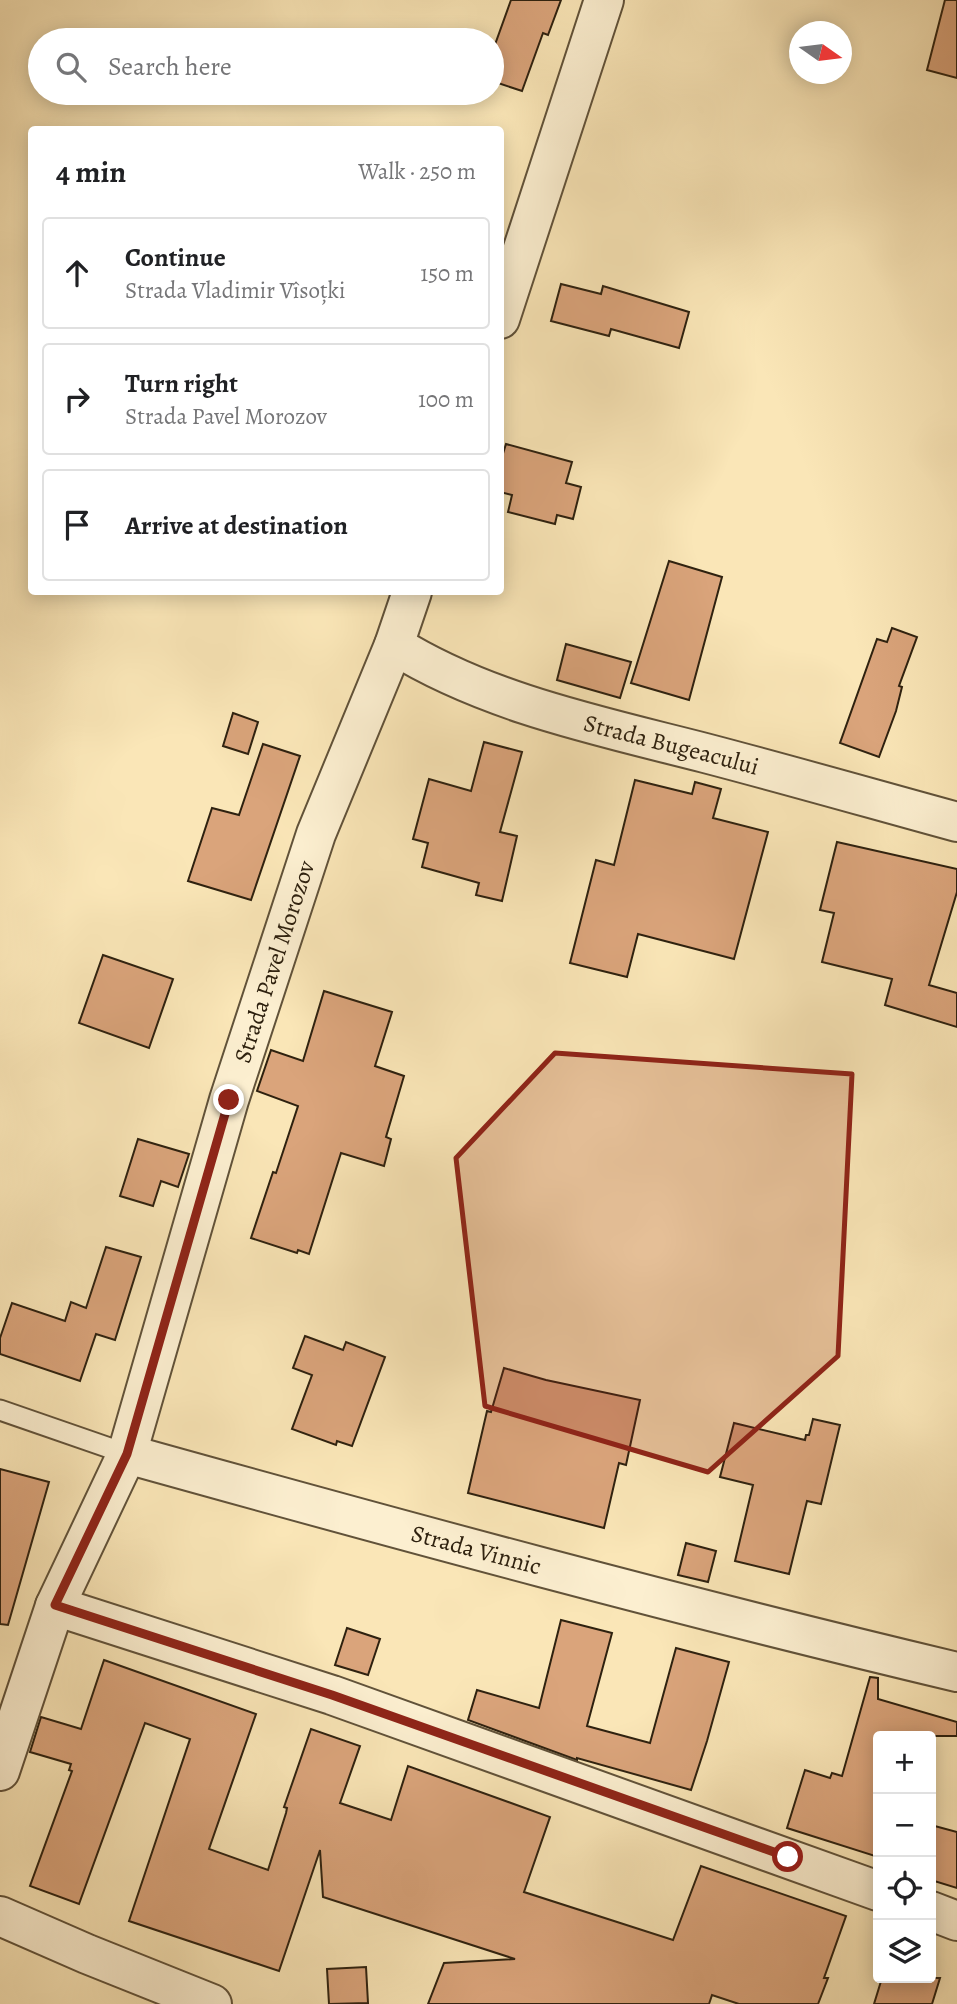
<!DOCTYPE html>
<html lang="en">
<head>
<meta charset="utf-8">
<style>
  :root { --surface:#fff; --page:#f2f2f2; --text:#202124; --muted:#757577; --line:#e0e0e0 }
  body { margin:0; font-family:Alegreya,serif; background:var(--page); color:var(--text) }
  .controls { position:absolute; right:21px; bottom:21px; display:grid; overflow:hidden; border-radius:7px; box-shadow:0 4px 18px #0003 }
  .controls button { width:63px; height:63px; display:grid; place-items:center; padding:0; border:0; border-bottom:2px solid var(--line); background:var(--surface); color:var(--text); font:35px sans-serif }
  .compass { position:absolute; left:789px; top:21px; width:63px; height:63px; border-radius:50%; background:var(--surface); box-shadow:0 4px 18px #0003; rotate:104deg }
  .stop { position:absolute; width:21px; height:21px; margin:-16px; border:5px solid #8f2418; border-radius:50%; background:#fff }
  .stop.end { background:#8f2418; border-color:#fff; box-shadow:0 2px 7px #0008 }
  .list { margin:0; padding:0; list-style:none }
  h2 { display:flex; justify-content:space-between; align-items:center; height:91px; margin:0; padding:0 28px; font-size:30px }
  h2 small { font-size:23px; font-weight:400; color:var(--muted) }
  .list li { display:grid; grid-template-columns:46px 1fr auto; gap:21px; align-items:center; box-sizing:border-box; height:112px; margin:0 14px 14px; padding:0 14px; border:2px solid var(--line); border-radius:7px }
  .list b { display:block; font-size:26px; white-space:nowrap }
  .list p { margin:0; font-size:23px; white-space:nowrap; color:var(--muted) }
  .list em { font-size:23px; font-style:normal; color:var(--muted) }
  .icon { flex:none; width:38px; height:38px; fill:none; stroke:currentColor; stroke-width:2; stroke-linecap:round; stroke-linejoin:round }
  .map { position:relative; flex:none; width:957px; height:2004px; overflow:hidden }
  .search { position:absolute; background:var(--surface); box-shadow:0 4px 18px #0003; left:28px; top:28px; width:476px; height:77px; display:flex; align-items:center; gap:18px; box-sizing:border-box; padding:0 24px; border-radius:38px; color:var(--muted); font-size:26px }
  .panel { position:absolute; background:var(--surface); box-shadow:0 4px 18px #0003; left:28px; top:126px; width:476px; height:469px; border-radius:7px }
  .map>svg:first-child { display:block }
  .building { fill:#daa47b; stroke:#2e210f; stroke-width:2 }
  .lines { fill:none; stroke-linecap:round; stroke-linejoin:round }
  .lane-casing { stroke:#615239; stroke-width:23 }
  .street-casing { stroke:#615239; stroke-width:42 }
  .lane { stroke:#fcefd0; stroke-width:19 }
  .street { stroke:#fcefd0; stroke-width:38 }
  .route { stroke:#8f2418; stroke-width:9 }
  .marked { fill:#8f2418; fill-opacity:0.2; stroke:#8f2418; stroke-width:5; stroke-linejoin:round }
  .labels { text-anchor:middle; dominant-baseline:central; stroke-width:6; stroke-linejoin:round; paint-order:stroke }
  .street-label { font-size:24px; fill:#2e210f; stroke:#fcefd0 }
</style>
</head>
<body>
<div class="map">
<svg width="957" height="2004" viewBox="0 0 957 2004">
  <rect width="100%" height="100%" fill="#fae6b7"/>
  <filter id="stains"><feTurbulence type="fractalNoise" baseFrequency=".00286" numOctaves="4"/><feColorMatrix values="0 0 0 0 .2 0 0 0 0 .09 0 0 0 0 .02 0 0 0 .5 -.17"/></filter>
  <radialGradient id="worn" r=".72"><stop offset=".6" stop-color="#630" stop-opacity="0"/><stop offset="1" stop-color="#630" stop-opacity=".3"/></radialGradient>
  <g class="building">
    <polygon points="511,0 561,0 548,35 543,33 522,91 492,81 492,53"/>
    <polygon points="945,0 957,0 957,78 927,70"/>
    <polygon points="561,284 601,294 603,286 689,312 679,348 611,329 609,336 551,321"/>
    <polygon points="506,444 572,462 566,483 581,487 573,519 557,515 555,524 508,512 512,495 500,492 500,463"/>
    <polygon points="669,561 722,577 689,700 631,683"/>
    <polygon points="892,628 917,637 899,686 902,687 896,711 879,757 840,743 877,639 887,642"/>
    <polygon points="566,644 631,662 620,698 557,680"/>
    <polygon points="233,713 258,722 248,754 223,746"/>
    <polygon points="484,742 522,752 500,832 517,836 502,901 476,895 479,883 422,867 428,843 413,839 429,779 471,791"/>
    <polygon points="263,744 300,756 251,900 188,881 212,808 239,815"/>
    <polygon points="635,780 692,794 695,782 721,789 713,818 768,832 734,959 638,934 627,977 570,963 596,860 614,865"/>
    <polygon points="837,842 957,869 957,892 929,985 957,993 957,1027 885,1005 892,979 822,962 834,913 820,910"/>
    <polygon points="103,955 173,979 149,1048 79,1023"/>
    <polygon points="324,991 392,1012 375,1066 404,1076 386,1137 391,1139 384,1166 341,1153 309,1254 298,1250 297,1253 251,1238 273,1172 276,1173 298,1106 257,1091 271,1050 303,1061"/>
    <polygon points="138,1139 189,1154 178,1187 161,1181 153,1206 120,1196"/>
    <polygon points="106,1247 141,1257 115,1340 96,1334 80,1381 0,1354 0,1338 12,1303 65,1321 71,1302 86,1308"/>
    <polygon points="305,1336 343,1350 346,1342 385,1357 352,1446 337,1441 336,1445 292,1429 312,1375 293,1368"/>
    <polygon points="504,1368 546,1380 640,1400 626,1465 619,1463 604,1528 468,1493 487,1411 491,1412"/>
    <polygon points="813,1419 840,1425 821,1504 807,1501 789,1574 735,1561 753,1485 720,1477 734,1423 805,1440 806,1435 809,1435"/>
    <polygon points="0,1469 49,1482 8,1625 0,1624"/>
    <polygon points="686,1543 716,1551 708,1582 678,1575"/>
    <polygon points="561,1620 612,1633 587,1726 650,1743 676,1648 729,1662 707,1741 691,1790 577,1758 577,1760 468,1720 477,1690 539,1708"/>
    <polygon points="347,1628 380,1639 368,1675 335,1665"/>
    <polygon points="104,1660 256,1714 209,1849 268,1870 286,1813 287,1808 284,1807 311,1729 360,1746 340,1803 391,1820 408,1766 550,1817 524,1892 673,1940 701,1866 846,1916 824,1978 828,1978 818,2004 739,2004 712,1995 709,2004 428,2004 444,1963 515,1959 323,1897 320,1850 279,1971 129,1921 190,1739 145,1723 79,1904 30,1886 72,1771 69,1770 71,1764 30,1752 41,1717 81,1729"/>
    <polygon points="870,1677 878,1678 878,1699 957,1722 957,1736 878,1736 878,1857 787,1828 805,1770 830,1778 832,1773 842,1776"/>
    <polygon points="931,1825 957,1832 957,1888 931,1880"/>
    <polygon points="366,1967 368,2003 329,2004 327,1969"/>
    <polygon points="882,1978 940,1978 932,2004 874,2004"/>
  </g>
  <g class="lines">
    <g class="lane-casing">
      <polyline id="lane" points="0,1410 127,1454"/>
    </g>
    <g class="street-casing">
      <g id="street">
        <polyline points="500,319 604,0"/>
        <path id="s1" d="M394,645c93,58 206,81 311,108 84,22 168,46 252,69"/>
        <path id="s2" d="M127,1454c276,77 552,152 830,218"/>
        <polyline points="55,1606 332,1695 878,1891"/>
        <path id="s3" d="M0,1771l55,-165 72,-152 102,-354 87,-266 78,-189 18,-53"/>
        <polyline points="931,1911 957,1921"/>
        <polyline points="0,1916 87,1954 212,2004"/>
      </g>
    </g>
    <use href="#lane" class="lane"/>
    <use href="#street" class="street"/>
  </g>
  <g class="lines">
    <polyline class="route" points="229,1100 127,1454 55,1605 332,1695 788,1857"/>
  </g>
  <path class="marked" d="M555,1053l297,21 -14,282 -130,116 -223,-66 -29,-248z"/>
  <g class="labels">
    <g class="street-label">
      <text stroke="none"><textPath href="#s1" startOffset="296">Strada Bugeacului</textPath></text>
      <text stroke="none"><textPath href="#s3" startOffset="856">Strada Pavel Morozov</textPath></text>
      <text stroke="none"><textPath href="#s2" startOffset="362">Strada Vinnic</textPath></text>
    </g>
  </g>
  <rect width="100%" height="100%" filter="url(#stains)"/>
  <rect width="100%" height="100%" fill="url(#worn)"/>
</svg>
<div class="controls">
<button>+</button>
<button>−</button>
<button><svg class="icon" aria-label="locate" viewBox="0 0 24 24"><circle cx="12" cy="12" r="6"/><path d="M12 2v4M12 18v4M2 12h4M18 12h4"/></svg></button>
<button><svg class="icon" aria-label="layers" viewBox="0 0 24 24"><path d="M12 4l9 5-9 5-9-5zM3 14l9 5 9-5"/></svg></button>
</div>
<svg class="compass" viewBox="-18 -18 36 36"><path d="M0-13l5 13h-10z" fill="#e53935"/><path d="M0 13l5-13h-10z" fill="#757577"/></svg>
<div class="stop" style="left:788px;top:1857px"></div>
<div class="stop end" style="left:229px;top:1100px"></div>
<div class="search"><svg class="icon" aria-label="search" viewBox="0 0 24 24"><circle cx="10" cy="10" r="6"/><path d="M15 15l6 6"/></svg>Search here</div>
<section class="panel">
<h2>4 min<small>Walk · 250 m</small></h2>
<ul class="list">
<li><svg class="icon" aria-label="ahead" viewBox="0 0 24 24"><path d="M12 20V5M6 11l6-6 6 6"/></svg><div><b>Continue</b><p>Strada Vladimir Vîsoțki</p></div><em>150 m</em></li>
<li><svg class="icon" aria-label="right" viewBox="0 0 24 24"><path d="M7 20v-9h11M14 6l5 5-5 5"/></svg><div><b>Turn right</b><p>Strada Pavel Morozov</p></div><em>100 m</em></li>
<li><svg class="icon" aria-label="arrive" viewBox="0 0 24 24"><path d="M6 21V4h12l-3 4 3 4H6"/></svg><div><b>Arrive at destination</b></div></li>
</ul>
</section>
</div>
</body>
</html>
